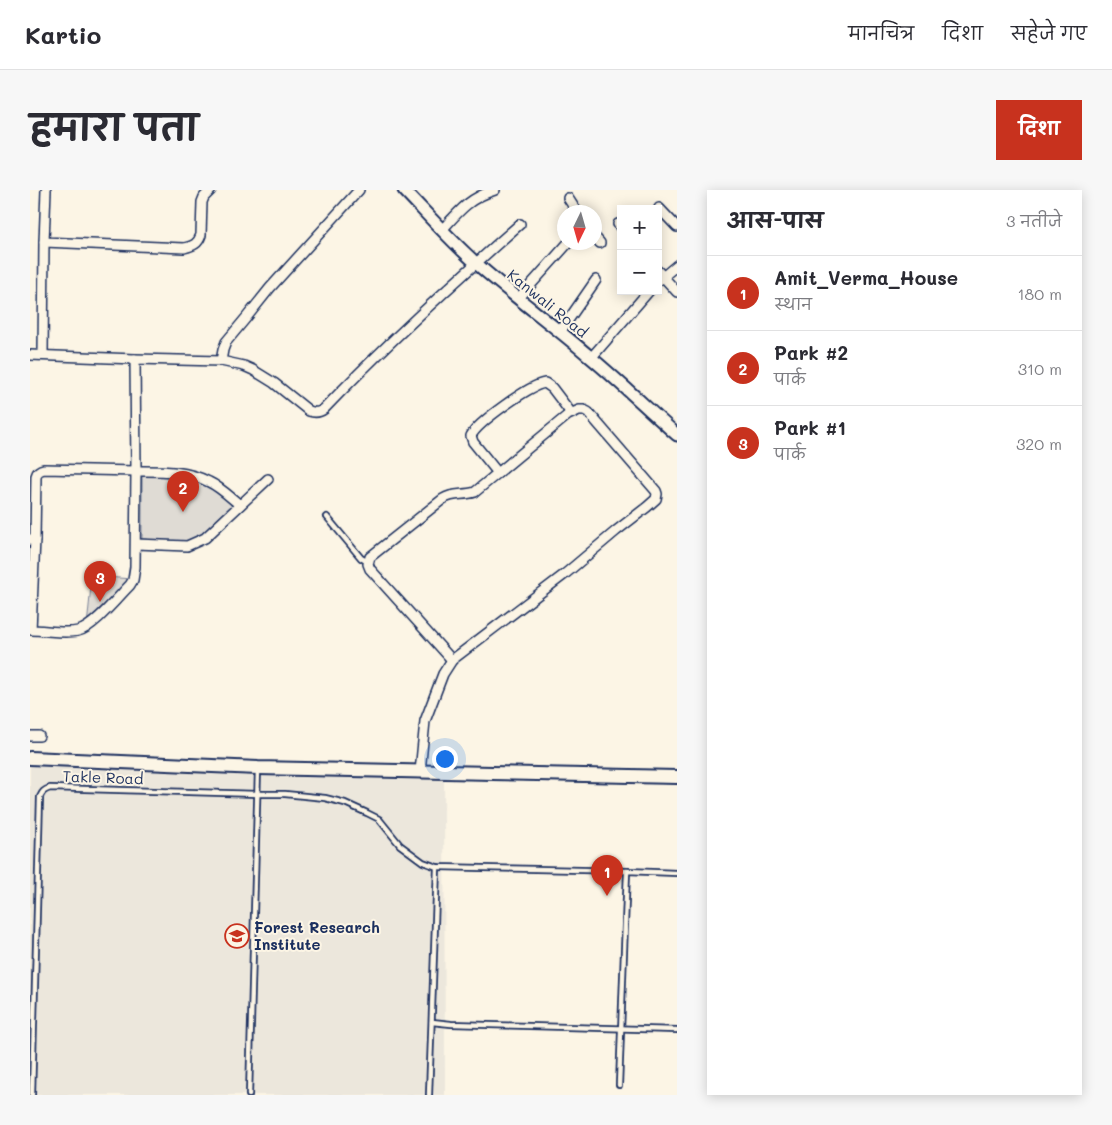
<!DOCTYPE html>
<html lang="hi">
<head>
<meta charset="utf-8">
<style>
  :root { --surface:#fff; --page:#f7f7f7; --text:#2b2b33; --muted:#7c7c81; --line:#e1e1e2; --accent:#c8321e }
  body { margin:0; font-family:Mali,"Playpen Sans Deva",sans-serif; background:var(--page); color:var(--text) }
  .controls { position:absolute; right:15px; top:15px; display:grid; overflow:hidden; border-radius:0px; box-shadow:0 2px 12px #0003 }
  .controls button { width:45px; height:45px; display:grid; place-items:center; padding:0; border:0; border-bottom:1px solid var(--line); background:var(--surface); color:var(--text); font:25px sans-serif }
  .compass { position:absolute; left:527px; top:15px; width:45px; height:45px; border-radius:50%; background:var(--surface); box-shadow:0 2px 12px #0003; rotate:185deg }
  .you { position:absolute; left:414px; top:568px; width:18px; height:18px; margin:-12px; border:4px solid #fff; border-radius:50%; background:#1a73e8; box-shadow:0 0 0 8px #1a73e833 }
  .badge { display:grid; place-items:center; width:32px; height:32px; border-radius:50%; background:var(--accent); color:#fff; font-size:16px; font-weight:700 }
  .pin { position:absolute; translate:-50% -41px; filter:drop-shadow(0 1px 2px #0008) }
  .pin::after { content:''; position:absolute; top:26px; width:18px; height:15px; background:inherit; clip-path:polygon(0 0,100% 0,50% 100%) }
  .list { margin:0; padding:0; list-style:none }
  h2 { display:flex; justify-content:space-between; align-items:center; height:65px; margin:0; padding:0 20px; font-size:21px }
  h2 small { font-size:16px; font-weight:400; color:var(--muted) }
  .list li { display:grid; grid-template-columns:32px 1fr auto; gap:15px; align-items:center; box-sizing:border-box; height:75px; padding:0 20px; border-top:1px solid var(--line) }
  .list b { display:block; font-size:19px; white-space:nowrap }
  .list p { margin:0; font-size:16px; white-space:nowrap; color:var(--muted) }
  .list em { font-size:16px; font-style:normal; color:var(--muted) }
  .map { position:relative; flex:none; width:647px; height:905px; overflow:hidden; border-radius:0px }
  header { display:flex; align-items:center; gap:30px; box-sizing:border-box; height:70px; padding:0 25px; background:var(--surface); border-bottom:1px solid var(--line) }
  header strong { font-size:24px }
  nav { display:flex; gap:28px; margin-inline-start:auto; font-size:18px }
  .intro { display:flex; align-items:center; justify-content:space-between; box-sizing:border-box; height:120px; padding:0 30px }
  h1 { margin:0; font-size:35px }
  .button { padding:12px 22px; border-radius:0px; background:var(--accent); color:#fff; font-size:18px; font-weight:700 }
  main { display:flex; gap:30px; padding:0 30px }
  aside { flex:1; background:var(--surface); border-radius:0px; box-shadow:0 2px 12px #0003 }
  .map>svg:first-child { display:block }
  .built { fill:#ece7dc }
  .green { fill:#dfdbd4; stroke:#7d8599 }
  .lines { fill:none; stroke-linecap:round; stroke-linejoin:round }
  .service-casing { stroke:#1b2f5e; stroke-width:8 }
  .minor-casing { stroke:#1b2f5e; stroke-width:12 }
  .tertiary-casing { stroke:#1b2f5e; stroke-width:15 }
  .secondary-casing { stroke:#1b2f5e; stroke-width:16 }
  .service { stroke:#fcf5e5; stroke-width:4.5 }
  .minor { stroke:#fcf5e5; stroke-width:9 }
  .tertiary { stroke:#fcf5e5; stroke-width:11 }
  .secondary { stroke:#fcf5e5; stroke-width:12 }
  .labels { text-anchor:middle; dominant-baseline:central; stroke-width:4; stroke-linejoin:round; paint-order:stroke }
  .street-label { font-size:15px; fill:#1b2f5e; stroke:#fcf5e5 }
  .poi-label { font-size:15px; font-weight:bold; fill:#1b2f5e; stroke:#fcf5e5; text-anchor:start }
</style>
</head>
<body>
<header>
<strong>Kartio</strong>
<nav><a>मानचित्र</a><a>दिशा</a><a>सहेजे गए</a></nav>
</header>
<div class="intro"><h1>हमारा पता</h1><a class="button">दिशा</a></div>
<main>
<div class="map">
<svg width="647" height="905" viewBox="0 0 647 905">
  <rect width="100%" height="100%" fill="#fcf5e5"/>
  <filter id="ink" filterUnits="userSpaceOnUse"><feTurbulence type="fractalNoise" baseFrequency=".02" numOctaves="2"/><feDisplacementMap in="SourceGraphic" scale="10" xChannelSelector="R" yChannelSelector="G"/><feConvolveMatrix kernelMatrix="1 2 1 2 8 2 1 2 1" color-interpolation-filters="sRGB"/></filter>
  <g filter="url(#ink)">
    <polygon class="built" points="0,570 414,588 415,905 0,905"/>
    <g class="green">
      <polygon points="112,283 150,284 186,297 205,312 172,344 156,352 112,349"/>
      <polygon points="62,386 102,389 57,436"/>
    </g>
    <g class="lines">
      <g class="service-casing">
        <g id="service">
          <polyline points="297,327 331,368 338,372"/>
          <polyline points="402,832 421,834 647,840"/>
          <polyline points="589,895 597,681 647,683"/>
          <path d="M2,905l8,-298c2,-5 4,-7 10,-9l208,6h27l40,4 20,5 22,10 12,6 21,26 23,17 14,5 190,4"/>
          <polyline points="219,905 228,579"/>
          <polyline points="399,905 407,677"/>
        </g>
      </g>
      <g class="minor-casing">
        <g id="minor">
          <path d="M16,0l-2,52 140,6c9,-2 14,-4 17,-13l1,-33 2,-5 7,-7"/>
          <polyline points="538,8 547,22"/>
          <polyline points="629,18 647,37"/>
          <polyline points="588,34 591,38"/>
          <path d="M412,40c17,-19 27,-32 53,-40"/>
          <polyline points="564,46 570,53"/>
          <polyline points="628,81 647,102"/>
          <polyline points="628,91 647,75"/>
          <polyline points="488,109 539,52"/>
          <polyline points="530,142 566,90"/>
          <polyline points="0,165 105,169"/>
          <polyline points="13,165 14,52"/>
          <polyline points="561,168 619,101"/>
          <polyline points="191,171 193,160 196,152 216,128 240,98 329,0"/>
          <path d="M549,220h5l4,2 68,79 1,3 -1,5 -9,8 -31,24 -51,43 -113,86 -82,-91 -2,-5 2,-7 73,-58c11,-7 20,-3 32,-7l93,-77z"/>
          <path d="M468,283l-25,-31 -2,-6c6,-13 59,-51 74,-53l7,5 19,25"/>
          <path d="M0,349h5l1,-63c1,-4 3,-6 8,-7l92,2 -1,-112 86,2 23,5 9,4 21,13 35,28c6,2 10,2 15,-2 62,-65 128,-125 196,-185"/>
          <path d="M5,349l-4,91c14,0 33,4 47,1 15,-3 41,-35 52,-46l3,-5 2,-13 1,-96c25,0 50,-1 73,11 11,5 21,15 31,23"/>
          <polyline points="106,354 157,356 175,348 238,289"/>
          <polyline points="0,546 9,546"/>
          <polyline points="390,582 395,531 413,484 422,470"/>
        </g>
      </g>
      <g class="tertiary-casing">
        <path id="tertiary" d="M374,0c24,25 47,51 73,74 36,32 75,60 112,92 30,25 59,53 88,79"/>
      </g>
      <g class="secondary-casing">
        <polyline id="secondary" points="0,568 228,578 647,587"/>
      </g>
      <use href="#service" class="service"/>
      <use href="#minor" class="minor"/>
      <use href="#tertiary" class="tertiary"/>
      <use href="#secondary" class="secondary"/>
    </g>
  </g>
  <defs>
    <g id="university-ring" transform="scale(1.25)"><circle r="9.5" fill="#fcf5e5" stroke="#c8321e" stroke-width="1.5"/><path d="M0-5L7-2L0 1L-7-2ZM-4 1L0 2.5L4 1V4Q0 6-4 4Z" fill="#c8321e"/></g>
  </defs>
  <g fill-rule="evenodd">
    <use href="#university-ring" x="207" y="746"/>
  </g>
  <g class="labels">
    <g class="street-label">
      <text transform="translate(518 113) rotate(39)">Kanwali Road</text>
      <text transform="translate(73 587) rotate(2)">Takle Road</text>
    </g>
    <g class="poi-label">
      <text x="224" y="737">Forest Research<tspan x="224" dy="17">Institute</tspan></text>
    </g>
  </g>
</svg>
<div class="controls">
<button>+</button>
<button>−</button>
</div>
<svg class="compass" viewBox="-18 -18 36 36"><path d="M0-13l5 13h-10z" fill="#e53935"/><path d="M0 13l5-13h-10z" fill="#7c7c81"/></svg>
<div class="you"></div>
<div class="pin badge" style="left:577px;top:706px">1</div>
<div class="pin badge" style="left:153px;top:322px">2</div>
<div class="pin badge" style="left:70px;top:412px">3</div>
</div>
<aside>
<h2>आस-पास<small>3 नतीजे</small></h2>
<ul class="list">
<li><span class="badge">1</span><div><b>Amit_Verma_House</b><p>स्थान</p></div><em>180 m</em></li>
<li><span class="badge">2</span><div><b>Park #2</b><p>पार्क</p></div><em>310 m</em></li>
<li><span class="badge">3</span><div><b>Park #1</b><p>पार्क</p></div><em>320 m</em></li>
</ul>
</aside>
</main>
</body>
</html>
